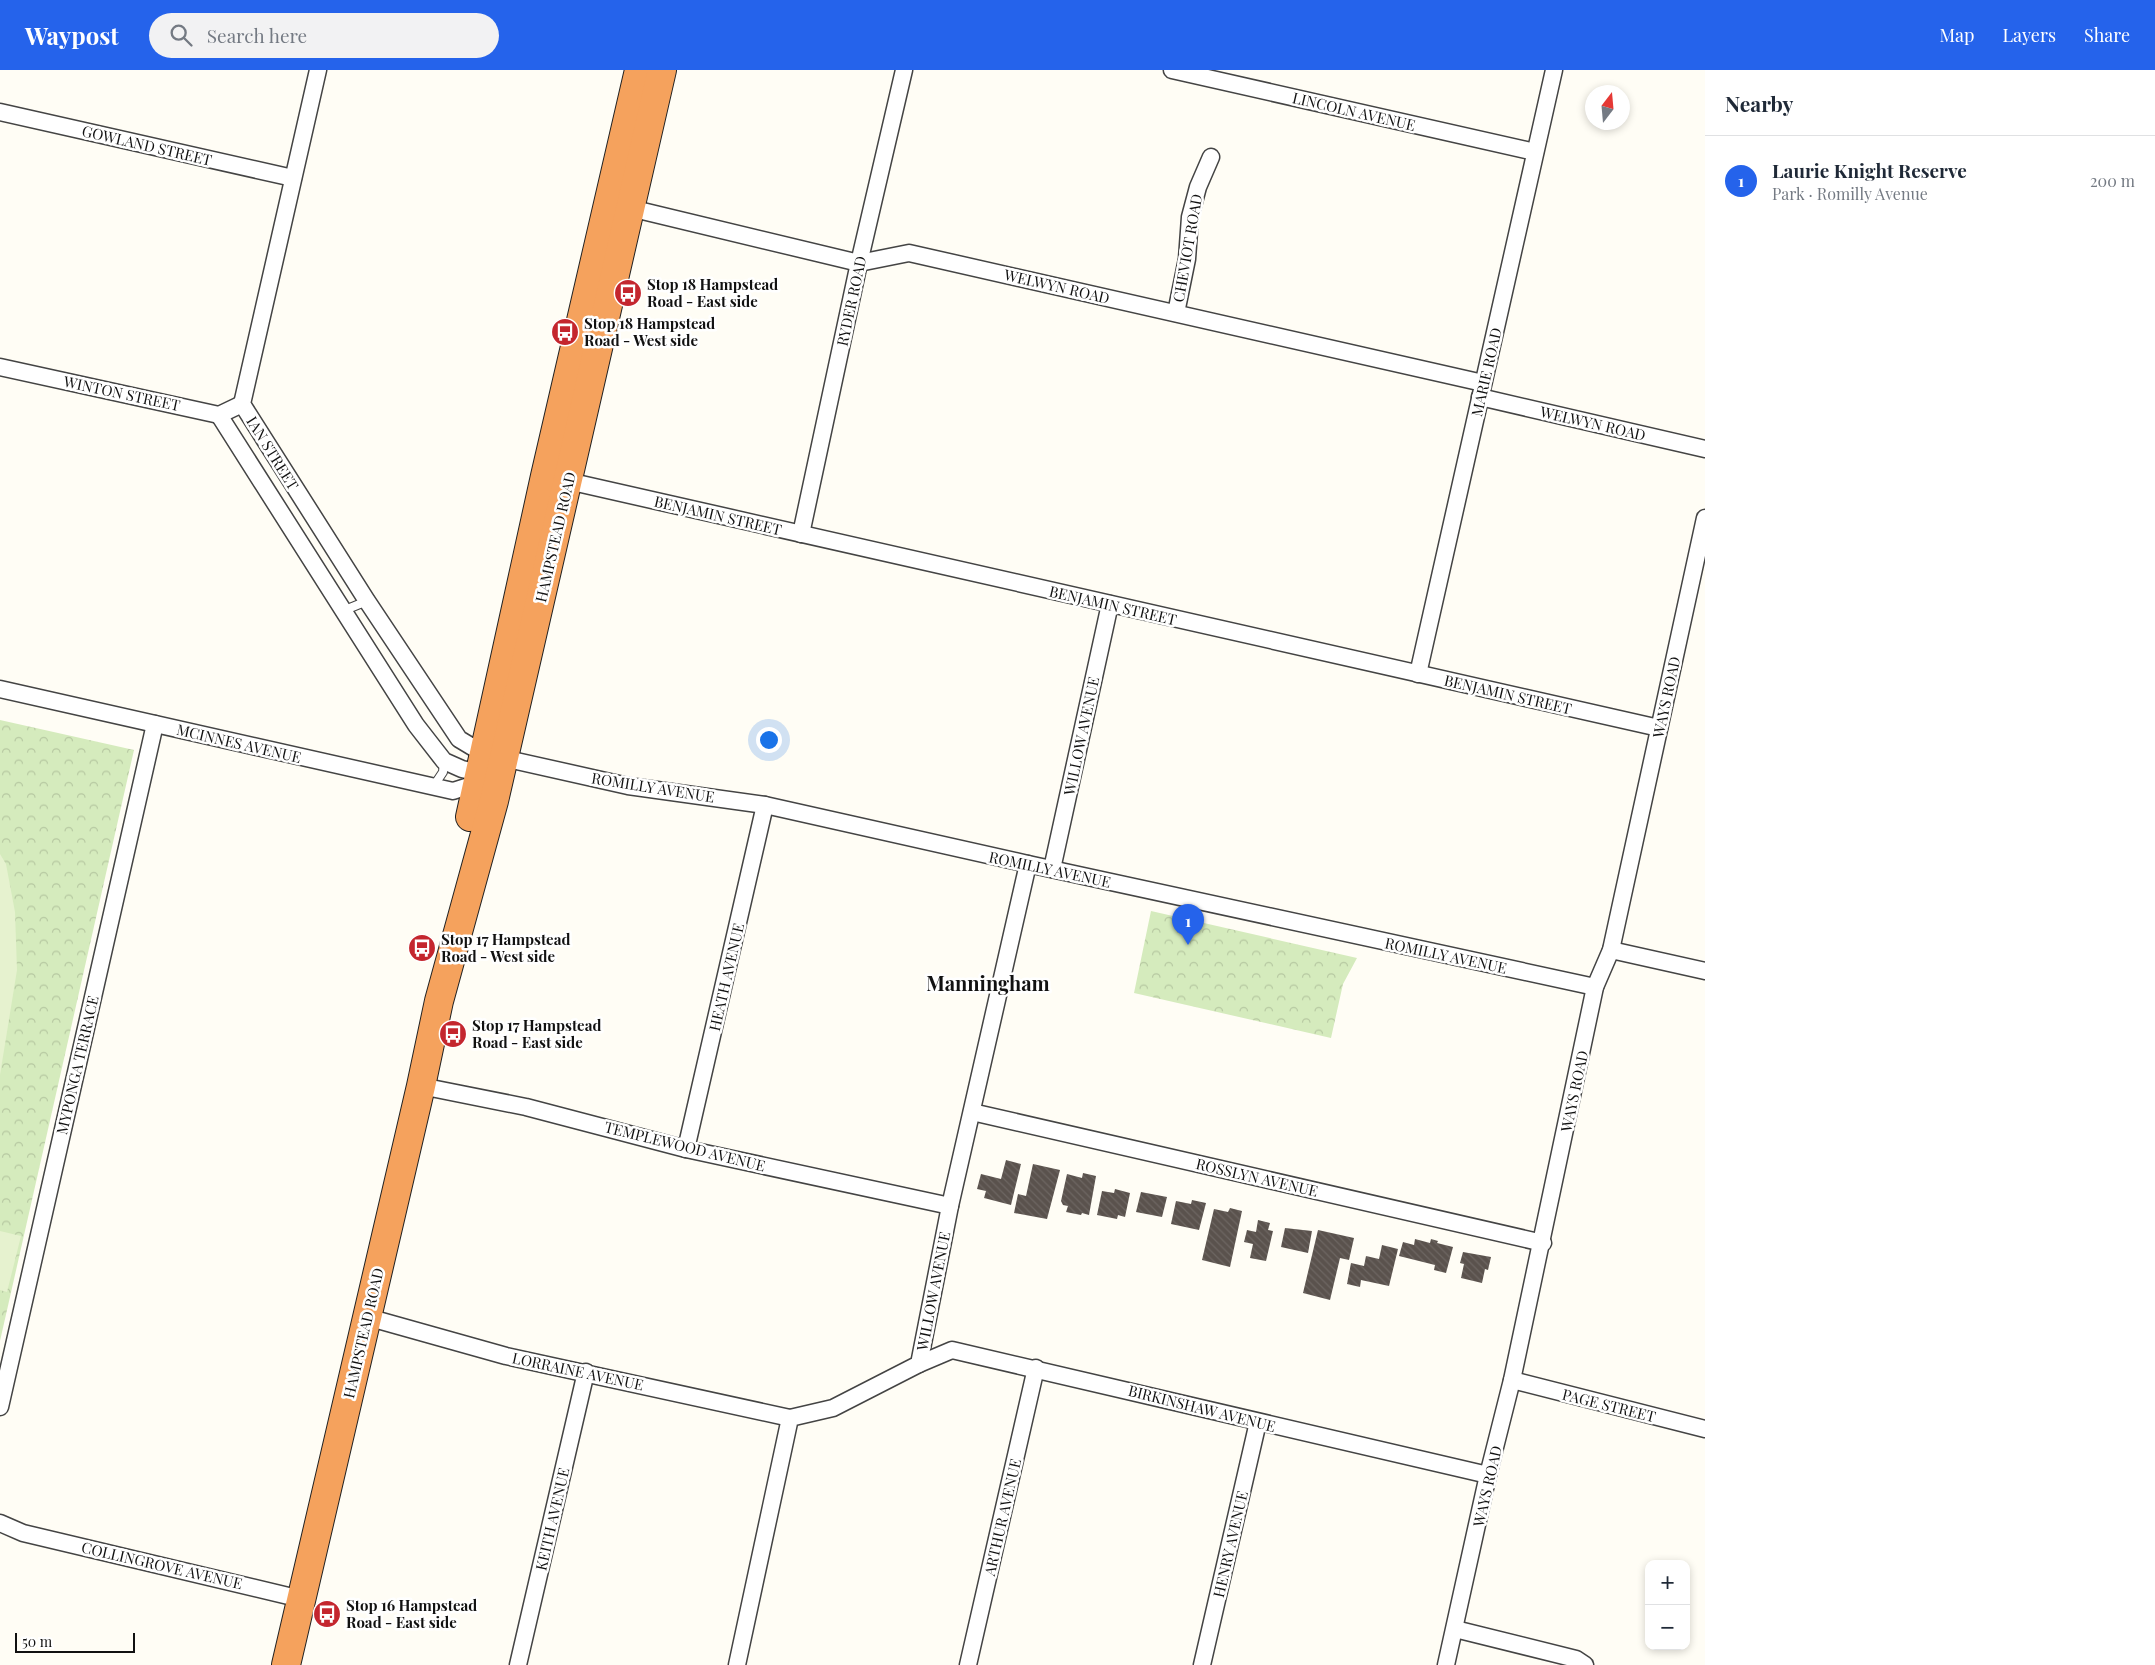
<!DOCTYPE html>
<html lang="en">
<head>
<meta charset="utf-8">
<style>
  :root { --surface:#fff; --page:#f2f2f3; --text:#1f2937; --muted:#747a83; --line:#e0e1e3; --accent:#2563eb }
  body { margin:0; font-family:"Playfair Display",serif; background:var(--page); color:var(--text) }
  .controls { position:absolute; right:15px; bottom:15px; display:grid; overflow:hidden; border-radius:10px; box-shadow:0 2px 8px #0003 }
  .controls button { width:45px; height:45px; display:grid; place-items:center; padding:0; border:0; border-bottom:1px solid var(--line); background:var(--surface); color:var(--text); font:25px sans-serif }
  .compass { position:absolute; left:1585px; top:15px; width:45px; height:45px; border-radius:50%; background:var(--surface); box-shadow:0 2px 8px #0003; rotate:16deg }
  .scale { position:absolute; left:15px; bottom:12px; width:120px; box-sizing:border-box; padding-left:5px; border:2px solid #111; border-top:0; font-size:14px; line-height:18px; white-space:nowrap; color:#111; -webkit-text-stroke:4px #fff; paint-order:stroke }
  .you { position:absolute; left:768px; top:669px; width:18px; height:18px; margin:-12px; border:4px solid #fff; border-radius:50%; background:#1a73e8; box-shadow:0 0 0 8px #1a73e833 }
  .badge { display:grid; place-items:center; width:32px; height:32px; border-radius:50%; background:var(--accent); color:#fff; font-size:16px; font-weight:700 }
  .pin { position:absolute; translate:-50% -41px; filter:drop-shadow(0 1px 2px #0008) }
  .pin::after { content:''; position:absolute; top:26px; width:18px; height:15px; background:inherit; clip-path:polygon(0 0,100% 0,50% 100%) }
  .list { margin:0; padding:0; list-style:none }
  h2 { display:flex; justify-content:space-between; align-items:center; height:65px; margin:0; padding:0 20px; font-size:21px }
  h2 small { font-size:16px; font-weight:400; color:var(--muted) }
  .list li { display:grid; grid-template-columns:32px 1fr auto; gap:15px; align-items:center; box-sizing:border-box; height:90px; padding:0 20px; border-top:1px solid var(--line) }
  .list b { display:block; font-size:19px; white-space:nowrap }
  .list p { margin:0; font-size:16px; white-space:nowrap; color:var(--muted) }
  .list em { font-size:16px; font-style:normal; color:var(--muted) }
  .icon { flex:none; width:28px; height:28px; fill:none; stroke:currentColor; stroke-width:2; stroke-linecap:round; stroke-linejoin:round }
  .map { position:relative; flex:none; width:1705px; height:1595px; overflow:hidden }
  header { display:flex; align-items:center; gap:30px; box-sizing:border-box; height:70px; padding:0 25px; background:var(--accent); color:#fff }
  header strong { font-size:24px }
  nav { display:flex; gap:28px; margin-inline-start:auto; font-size:18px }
  .search { width:350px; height:45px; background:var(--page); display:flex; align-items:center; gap:12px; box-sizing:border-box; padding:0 18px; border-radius:28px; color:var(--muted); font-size:19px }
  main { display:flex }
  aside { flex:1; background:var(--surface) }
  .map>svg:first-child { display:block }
  .park { fill:url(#park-crowns) }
  .pitch { fill:#e6f2cf }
  .building { fill:url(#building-back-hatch) }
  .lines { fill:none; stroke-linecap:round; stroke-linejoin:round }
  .lane-casing { stroke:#444; stroke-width:10 }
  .street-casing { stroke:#444; stroke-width:19 }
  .highway-casing { stroke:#222; stroke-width:30 }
  .lane { stroke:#fff; stroke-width:8 }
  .street { stroke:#fff; stroke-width:16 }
  .highway { stroke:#f5a25d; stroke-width:28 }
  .labels { text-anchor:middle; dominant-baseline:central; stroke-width:5; stroke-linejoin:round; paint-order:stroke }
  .street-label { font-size:15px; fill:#111; stroke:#fff }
  .poi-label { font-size:15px; font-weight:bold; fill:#111; stroke:#fff; text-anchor:start }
  .district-label { font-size:20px; font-weight:bold; fill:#111; stroke:#fff }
</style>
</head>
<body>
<header>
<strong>Waypost</strong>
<div class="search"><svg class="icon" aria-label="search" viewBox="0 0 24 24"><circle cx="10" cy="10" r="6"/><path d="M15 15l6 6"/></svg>Search here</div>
<nav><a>Map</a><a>Layers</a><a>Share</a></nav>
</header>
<main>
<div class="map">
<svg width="1705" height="1595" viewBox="0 0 1705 1595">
  <defs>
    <pattern id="park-crowns" width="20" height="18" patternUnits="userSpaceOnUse" patternTransform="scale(1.25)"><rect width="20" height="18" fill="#d5ebbd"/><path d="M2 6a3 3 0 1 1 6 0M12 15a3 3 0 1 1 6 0" fill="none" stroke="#b6c8a1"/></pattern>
    <pattern id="building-back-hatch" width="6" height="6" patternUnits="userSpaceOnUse" patternTransform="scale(1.25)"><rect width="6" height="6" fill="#5a524d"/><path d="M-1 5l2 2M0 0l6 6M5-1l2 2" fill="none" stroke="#6d6662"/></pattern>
  </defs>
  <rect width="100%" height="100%" fill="#fffdf5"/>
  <g class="park">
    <polygon points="0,650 134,680 0,1271"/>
    <polygon points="1151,841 1357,888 1343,914 1331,968 1134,923"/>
  </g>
  <g class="pitch">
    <polygon points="0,784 6,794 15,842 17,900 0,1005"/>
    <polygon points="0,1161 21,1166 7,1222 0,1220"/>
  </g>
  <g class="building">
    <polygon points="1006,1090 1021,1094 1011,1135 984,1128 986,1121 977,1119 981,1104 1001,1109"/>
    <polygon points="1033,1094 1060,1100 1047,1149 1014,1143 1018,1124 1026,1126"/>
    <polygon points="1083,1103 1096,1106 1089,1145 1082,1143 1081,1145 1066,1142 1068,1136 1063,1135 1061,1131 1067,1104 1082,1108"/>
    <polygon points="1115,1119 1130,1123 1125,1147 1118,1145 1117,1149 1097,1145 1102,1121 1114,1123"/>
    <polygon points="1141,1122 1167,1127 1162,1147 1136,1142"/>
    <polygon points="1192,1130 1206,1133 1199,1160 1171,1154 1176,1131 1191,1134"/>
    <polygon points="1230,1138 1242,1141 1230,1197 1202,1190 1214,1139 1228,1142"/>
    <polygon points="1258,1150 1270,1153 1268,1160 1273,1161 1266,1191 1250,1188 1253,1174 1244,1172 1247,1160 1256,1162"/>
    <polygon points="1285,1158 1312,1161 1308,1183 1281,1177"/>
    <polygon points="1318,1160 1354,1168 1349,1190 1340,1188 1330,1230 1303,1223"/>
    <polygon points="1415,1169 1430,1173 1431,1169 1438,1171 1437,1173 1453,1177 1446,1203 1434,1200 1435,1195 1399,1186 1403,1172 1414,1175"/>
    <polygon points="1382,1175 1398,1179 1389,1216 1361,1210 1360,1217 1347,1214 1351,1193 1364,1196 1366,1186 1379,1189"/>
    <polygon points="1463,1182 1491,1187 1488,1200 1485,1199 1482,1213 1461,1208 1464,1194 1460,1193"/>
  </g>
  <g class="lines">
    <g class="lane-casing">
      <g id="lane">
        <polyline points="345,540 367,531"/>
        <polyline points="433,717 443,702 444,691"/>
      </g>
    </g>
    <g class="street-casing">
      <g id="street">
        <polyline points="318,0 242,334 367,531 459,669 484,684"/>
        <polyline points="1172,0 1535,82"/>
        <polyline points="0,42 293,108"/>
        <polyline points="630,138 859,193 909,183 1483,313"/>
        <polyline points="1176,243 1187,189 1190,147 1198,117 1211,87"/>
        <polyline points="0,297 219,345 242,334"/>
        <polyline points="1480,327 1705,379"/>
        <polyline points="219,345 416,655 444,691 462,699 479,703"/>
        <polyline points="568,411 1659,658"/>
        <polyline points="801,464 859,193 904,0"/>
        <polyline points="1418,604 1554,0"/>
        <polyline points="0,619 453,721 478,713"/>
        <polyline points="503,688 628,716 765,735 1028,794 1595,917"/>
        <polyline points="1052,799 1110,534"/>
        <polyline points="1611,880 1705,901"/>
        <polyline points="421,1016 526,1037 686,1079 950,1136"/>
        <polyline points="972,1042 1543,1173"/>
        <polyline points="686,1079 765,735"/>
        <polyline points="367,1247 506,1286 790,1348"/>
        <polyline points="919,1294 952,1280 1488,1405"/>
        <polyline points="1512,1310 1705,1359"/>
        <polyline points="0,1337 155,654"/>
        <polyline points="0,1453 23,1463 301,1529"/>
        <polyline points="1455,1559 1576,1589 1585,1595"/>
        <polyline points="518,1595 586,1302"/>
        <polyline points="737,1595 790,1348 833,1338 919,1294 950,1136 1028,794"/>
        <polyline points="968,1595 1036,1298"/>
        <polyline points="1202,1595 1258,1352"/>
        <polyline points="1446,1595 1488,1405 1512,1310 1595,917 1611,880 1705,448"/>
      </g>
    </g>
    <g class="highway-casing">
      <g id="highway">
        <polyline points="470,747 545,406 639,0"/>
        <polyline points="286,1595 421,1016 439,931 494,731 662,0"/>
      </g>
    </g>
    <use href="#lane" class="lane"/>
    <use href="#street" class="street"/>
    <use href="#highway" class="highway"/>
  </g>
  <defs>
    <g id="bus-disc" transform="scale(1.4375)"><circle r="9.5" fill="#c4262e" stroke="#fff"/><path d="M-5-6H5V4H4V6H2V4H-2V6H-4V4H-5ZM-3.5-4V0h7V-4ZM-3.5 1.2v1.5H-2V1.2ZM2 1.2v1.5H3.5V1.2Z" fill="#fff"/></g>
  </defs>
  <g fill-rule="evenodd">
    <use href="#bus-disc" x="628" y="223"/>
    <use href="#bus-disc" x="565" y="262"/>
    <use href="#bus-disc" x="422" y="878"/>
    <use href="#bus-disc" x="453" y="964"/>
    <use href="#bus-disc" x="327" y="1544"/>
  </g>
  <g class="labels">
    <g class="street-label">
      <text transform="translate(1354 41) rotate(13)">LINCOLN AVENUE</text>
      <text transform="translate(147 75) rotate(13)">GOWLAND STREET</text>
      <text transform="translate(1187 178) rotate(-80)">CHEVIOT ROAD</text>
      <text transform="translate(1057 216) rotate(13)">WELWYN ROAD</text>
      <text transform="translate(851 231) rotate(-78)">RYDER ROAD</text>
      <text transform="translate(1486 302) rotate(-77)">MARIE ROAD</text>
      <text transform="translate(122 323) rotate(12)">WINTON STREET</text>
      <text transform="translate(1593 353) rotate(13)">WELWYN ROAD</text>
      <text transform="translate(273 383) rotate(58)">IAN STREET</text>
      <text transform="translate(718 445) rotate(13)">BENJAMIN STREET</text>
      <text transform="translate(555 467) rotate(-77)">HAMPSTEAD ROAD</text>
      <text transform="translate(1113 535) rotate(13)">BENJAMIN STREET</text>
      <text transform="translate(1508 624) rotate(13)">BENJAMIN STREET</text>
      <text transform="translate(1666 627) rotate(-78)">WAYS ROAD</text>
      <text transform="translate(1081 666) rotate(-78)">WILLOW AVENUE</text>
      <text transform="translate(239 673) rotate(13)">MCINNES AVENUE</text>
      <text transform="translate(653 717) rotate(9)">ROMILLY AVENUE</text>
      <text transform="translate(1050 799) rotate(12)">ROMILLY AVENUE</text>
      <text transform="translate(1446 885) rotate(12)">ROMILLY AVENUE</text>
      <text transform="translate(726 907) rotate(-77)">HEATH AVENUE</text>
      <text transform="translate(77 995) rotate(-77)">MYPONGA TERRACE</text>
      <text transform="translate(1574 1021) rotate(-78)">WAYS ROAD</text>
      <text transform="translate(685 1076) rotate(14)">TEMPLEWOOD AVENUE</text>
      <text transform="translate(1257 1107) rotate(13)">ROSSLYN AVENUE</text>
      <text transform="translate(933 1221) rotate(-79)">WILLOW AVENUE</text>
      <text transform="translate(363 1263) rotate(-77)">HAMPSTEAD ROAD</text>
      <text transform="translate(578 1301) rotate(12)">LORRAINE AVENUE</text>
      <text transform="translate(1609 1335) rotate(14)">PAGE STREET</text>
      <text transform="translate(1202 1338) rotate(14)">BIRKINSHAW AVENUE</text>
      <text transform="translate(1487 1416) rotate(-77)">WAYS ROAD</text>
      <text transform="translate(1002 1447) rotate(-77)">ARTHUR AVENUE</text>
      <text transform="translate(552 1449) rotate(-77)">KEITH AVENUE</text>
      <text transform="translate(1230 1474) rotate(-77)">HENRY AVENUE</text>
      <text transform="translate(162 1495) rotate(13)">COLLINGROVE AVENUE</text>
    </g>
    <g class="poi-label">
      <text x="647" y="214">Stop 18 Hampstead<tspan x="647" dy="17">Road - East side</tspan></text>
      <text x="584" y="253">Stop 18 Hampstead<tspan x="584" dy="17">Road - West side</tspan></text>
      <text x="441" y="869">Stop 17 Hampstead<tspan x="441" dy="17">Road - West side</tspan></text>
      <text x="472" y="955">Stop 17 Hampstead<tspan x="472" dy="17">Road - East side</tspan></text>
      <text x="346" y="1535">Stop 16 Hampstead<tspan x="346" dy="17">Road - East side</tspan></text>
    </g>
    <g class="district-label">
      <text x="988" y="912">Manningham</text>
    </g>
  </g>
</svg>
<div class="controls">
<button>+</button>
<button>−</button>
</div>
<svg class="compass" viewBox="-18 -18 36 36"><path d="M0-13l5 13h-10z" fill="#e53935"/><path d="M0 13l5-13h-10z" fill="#747a83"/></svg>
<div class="scale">50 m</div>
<div class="you"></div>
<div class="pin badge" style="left:1188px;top:875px">1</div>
</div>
<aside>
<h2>Nearby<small></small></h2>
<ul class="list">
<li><span class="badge">1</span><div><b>Laurie Knight Reserve</b><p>Park · Romilly Avenue</p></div><em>200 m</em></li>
</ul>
</aside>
</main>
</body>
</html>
